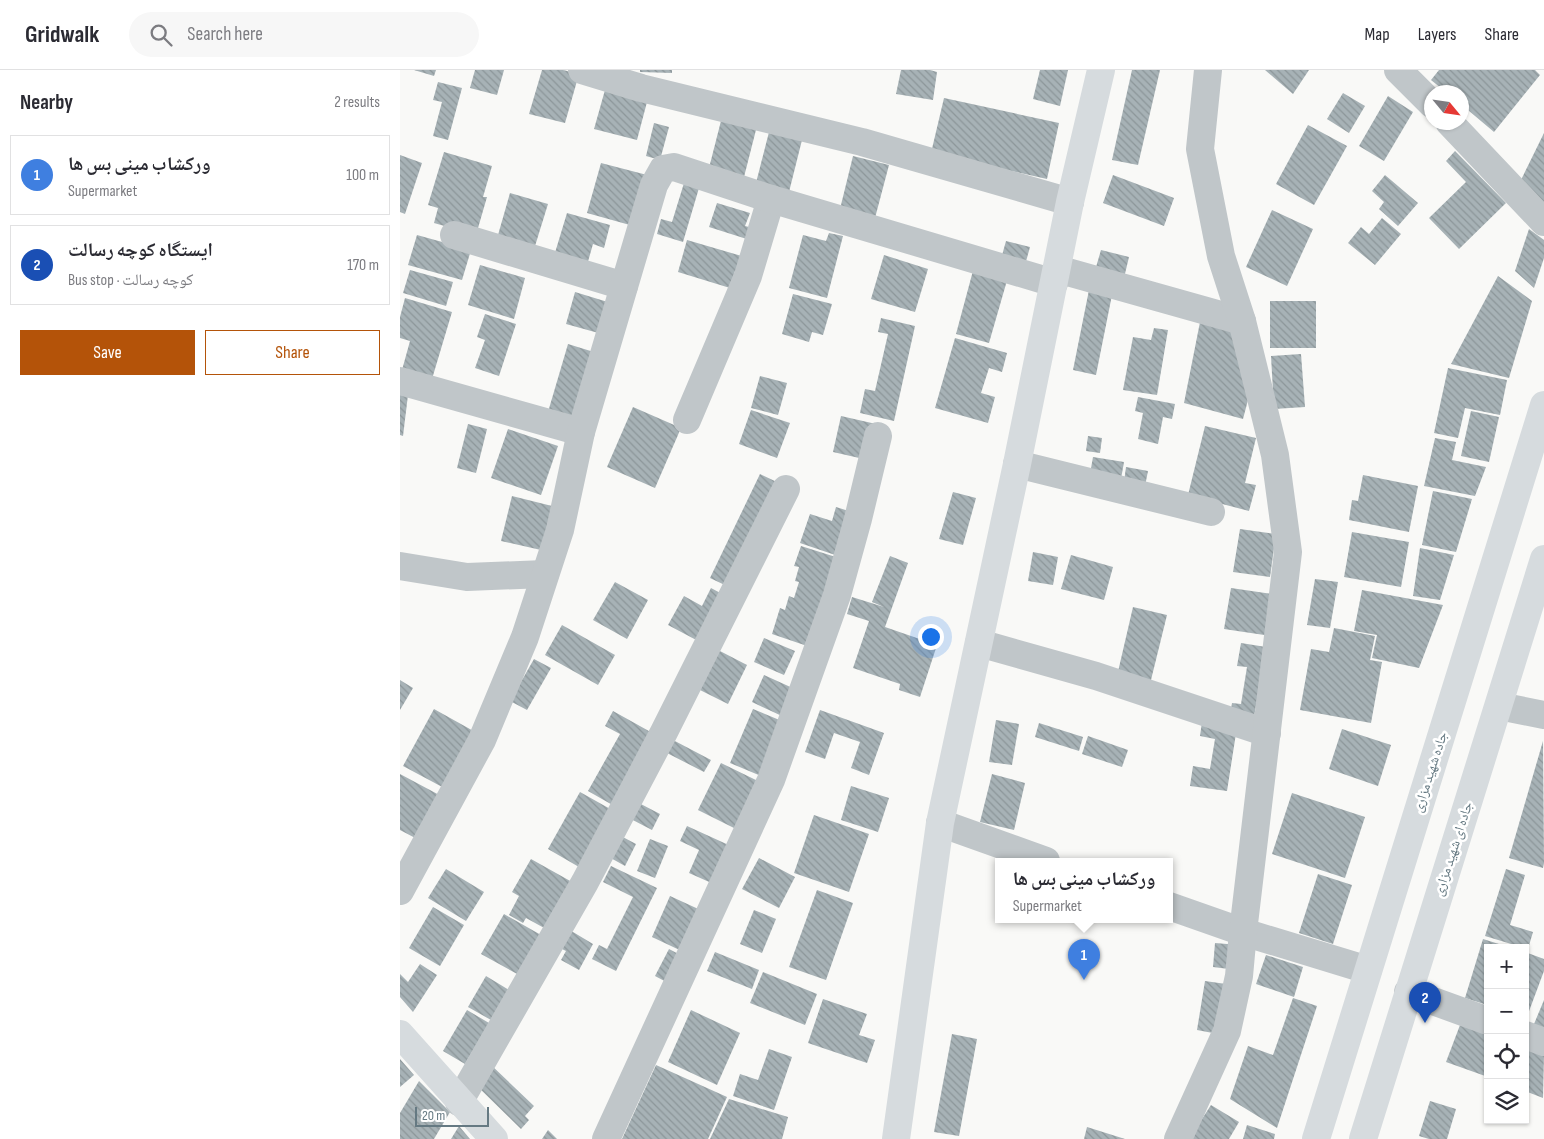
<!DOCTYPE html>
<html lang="en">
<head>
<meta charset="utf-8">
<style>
  :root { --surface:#fff; --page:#f7f7f7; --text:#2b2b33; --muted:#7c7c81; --line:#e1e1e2; --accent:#b45309 }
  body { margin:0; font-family:"Sofia Sans Condensed","Noto Naskh Arabic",sans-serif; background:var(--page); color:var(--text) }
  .controls { position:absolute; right:15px; bottom:15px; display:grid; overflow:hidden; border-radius:0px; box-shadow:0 1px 4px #0004 }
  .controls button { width:45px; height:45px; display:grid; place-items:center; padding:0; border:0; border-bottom:1px solid var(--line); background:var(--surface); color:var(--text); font:25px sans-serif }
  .compass { position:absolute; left:1024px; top:15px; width:45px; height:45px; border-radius:50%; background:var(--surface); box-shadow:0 1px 4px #0004; rotate:119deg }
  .scale { position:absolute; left:15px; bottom:12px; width:74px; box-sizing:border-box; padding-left:5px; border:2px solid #657982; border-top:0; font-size:14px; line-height:18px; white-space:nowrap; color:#657982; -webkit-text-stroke:4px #fff; paint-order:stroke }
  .you { position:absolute; left:530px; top:566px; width:18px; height:18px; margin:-12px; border:4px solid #fff; border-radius:50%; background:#1a73e8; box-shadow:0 0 0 8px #1a73e833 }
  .badge { display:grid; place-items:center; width:32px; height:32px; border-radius:50%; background:var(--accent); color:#fff; font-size:16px; font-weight:700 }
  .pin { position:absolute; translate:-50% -41px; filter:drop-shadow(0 1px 2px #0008) }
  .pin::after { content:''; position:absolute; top:26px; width:18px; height:15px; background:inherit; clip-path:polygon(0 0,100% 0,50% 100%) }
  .popup { position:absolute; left:595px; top:788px; width:178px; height:65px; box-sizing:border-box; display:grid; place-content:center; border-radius:0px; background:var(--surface); filter:drop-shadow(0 1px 4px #0005); font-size:16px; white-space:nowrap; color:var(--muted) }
  .popup b { font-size:19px; color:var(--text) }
  .popup::after { content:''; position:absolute; left:50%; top:100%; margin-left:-10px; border:10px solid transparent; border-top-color:var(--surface) }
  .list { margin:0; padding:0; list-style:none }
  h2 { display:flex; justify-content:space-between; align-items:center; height:65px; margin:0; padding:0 20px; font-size:21px }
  h2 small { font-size:16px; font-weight:400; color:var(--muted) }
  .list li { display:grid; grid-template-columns:32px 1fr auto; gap:15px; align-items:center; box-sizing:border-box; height:80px; margin:0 10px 10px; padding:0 10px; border:1px solid var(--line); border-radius:0px }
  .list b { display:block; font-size:19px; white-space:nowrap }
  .list p { margin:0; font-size:16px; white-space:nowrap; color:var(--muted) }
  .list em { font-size:16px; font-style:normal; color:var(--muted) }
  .actions { display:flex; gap:10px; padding:15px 20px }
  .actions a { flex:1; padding:11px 0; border:1px solid var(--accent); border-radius:0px; text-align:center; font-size:18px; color:var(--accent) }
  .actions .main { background:var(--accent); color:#fff }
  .icon { flex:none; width:28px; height:28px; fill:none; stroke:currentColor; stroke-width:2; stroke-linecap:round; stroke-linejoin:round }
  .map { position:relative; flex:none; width:1144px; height:1069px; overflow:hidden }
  header { display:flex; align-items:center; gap:30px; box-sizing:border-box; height:70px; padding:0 25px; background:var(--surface); border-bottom:1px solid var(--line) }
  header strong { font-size:24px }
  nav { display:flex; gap:28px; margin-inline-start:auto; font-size:18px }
  .search { width:350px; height:45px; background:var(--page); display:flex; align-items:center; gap:12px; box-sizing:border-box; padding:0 18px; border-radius:28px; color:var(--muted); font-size:19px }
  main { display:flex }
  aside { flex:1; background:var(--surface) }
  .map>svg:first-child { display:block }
  .building { fill:url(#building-back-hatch) }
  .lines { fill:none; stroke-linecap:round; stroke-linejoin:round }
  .street { stroke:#c0c6c9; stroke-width:28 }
  .secondary { stroke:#d6dbde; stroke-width:28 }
  .labels { text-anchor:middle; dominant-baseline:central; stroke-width:5; stroke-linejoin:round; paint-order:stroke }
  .street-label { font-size:14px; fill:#657982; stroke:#fff }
</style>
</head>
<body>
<header>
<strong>Gridwalk</strong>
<div class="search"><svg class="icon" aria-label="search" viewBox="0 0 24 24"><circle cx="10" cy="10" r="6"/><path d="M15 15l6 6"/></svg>Search here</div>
<nav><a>Map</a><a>Layers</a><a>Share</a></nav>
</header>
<main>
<aside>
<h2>Nearby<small>2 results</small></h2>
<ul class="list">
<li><span class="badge" style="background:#3f7fe0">1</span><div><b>ورکشاب مینی بس ها</b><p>Supermarket</p></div><em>100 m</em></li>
<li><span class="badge" style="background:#1a4fb4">2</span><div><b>ایستگاه کوچه رسالت</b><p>Bus stop · کوچه رسالت</p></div><em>170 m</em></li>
</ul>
<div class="actions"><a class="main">Save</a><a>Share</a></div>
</aside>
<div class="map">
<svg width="1144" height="1069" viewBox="0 0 1144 1069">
  <defs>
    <pattern id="building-back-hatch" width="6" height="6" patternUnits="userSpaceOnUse" patternTransform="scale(1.25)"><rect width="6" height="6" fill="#a7b2b6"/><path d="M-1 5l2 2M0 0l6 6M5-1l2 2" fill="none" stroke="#8c9699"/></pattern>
  </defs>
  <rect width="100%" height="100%" fill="#f9f9f7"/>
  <g class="building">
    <polygon points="14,0 36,0 34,6"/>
    <polygon points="75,0 104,0 97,25 70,18"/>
    <polygon points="142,0 163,0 179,4 165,53 129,44"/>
    <polygon points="240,0 272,0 272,3 240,2"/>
    <polygon points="501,0 530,0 537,2 533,30 496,24"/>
    <polygon points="640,0 668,0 660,36 633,29"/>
    <polygon points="732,0 760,0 738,95 712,90"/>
    <polygon points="865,0 909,0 893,24"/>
    <polygon points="1039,0 1135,0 1140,5 1094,62 1062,35 1062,22 1046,22 1031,10"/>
    <polygon points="38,12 62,18 48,70 33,66 42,32 33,30"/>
    <polygon points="205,20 247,32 237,70 194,59"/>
    <polygon points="943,23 965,36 949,63 927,49"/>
    <polygon points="988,26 1013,42 984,91 959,76"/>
    <polygon points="544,28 659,53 647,109 531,83"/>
    <polygon points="323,43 358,52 344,107 309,98"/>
    <polygon points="254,53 269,57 260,90 246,86"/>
    <polygon points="908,55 947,76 914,135 876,114"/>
    <polygon points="369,62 402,70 389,122 356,113"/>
    <polygon points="1144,63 1144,142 1119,114"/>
    <polygon points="1055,81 1106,133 1059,179 1029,148 1066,112 1046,91"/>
    <polygon points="44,82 92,96 83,127 87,127 76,165 34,153 38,138 28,135"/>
    <polygon points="0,85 22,93 5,144 0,142"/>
    <polygon points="453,86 489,95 475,148 440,139"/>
    <polygon points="201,93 251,106 237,157 187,143"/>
    <polygon points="713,105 774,128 764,156 703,133"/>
    <polygon points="985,105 1018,133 998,156 979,139 984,132 972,121"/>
    <polygon points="284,113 299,118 283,172 257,164 261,149 272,152"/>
    <polygon points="110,123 148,134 135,176 98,165"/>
    <polygon points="317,133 350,143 345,156 357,159 353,171 309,157"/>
    <polygon points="872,140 913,159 887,216 846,197"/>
    <polygon points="167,143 210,155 204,178 193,174 187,195 154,186"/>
    <polygon points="982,148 1001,164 975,195 948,173 961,157 969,164"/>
    <polygon points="1129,159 1144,170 1144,188 1134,218 1115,201"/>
    <polygon points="429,163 443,166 427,228 389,218 403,165 426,171"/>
    <polygon points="17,165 71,180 62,210 8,195"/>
    <polygon points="287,170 345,187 340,203 335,201 330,218 278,202"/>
    <polygon points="606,171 630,177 625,195 601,189"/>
    <polygon points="701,180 729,187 723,212 694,204"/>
    <polygon points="484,185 528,199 515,242 471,229"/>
    <polygon points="80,195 125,208 114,249 68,235"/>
    <polygon points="574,197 608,207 589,273 556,264"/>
    <polygon points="10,200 53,212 46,236 3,223"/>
    <polygon points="1098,206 1132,231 1109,308 1051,294"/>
    <polygon points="690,215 713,220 696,305 673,300"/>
    <polygon points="175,222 211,233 202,264 166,254"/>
    <polygon points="393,224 432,234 423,265 412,262 409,272 382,264"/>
    <polygon points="5,228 52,242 32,309 2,300 10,271 0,268 0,247"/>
    <rect x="870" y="231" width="46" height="47"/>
    <polygon points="85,244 116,254 99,306 75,298 85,270 77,267"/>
    <polygon points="801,247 830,256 848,330 843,349 784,333"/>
    <polygon points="481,248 515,256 494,351 460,343 465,319 475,321 488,264 478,262"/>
    <polygon points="754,258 768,260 757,325 723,320 733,267 751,270"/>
    <polygon points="555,268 607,283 602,302 589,298 581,323 595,327 588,353 535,338"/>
    <polygon points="168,274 197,283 177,350 148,342"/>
    <polygon points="901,284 905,337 874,339 871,286"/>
    <polygon points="1048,298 1107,310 1100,345 1065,338 1058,368 1034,363"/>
    <polygon points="360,306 387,313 378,345 351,338"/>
    <polygon points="0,324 8,325 3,366 0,365"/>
    <polygon points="738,327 775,334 772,349 763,347 758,374 738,369 743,343 735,341"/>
    <polygon points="233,337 281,358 255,418 207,397"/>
    <polygon points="351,340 390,353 377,388 339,374"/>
    <polygon points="1071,341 1099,347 1089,392 1061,386"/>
    <polygon points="441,346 476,354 468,390 433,382"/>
    <polygon points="68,354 87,359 76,403 57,398"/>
    <polygon points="805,356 856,368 845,413 856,415 849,441 788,425"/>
    <polygon points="108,359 158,376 141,425 91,408"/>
    <polygon points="688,366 702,368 700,383 686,381"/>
    <polygon points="1035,368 1056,372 1052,390 1086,397 1075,426 1024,416"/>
    <polygon points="693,387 724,392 721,409 690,404"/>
    <polygon points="726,397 748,401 745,416 724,412"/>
    <polygon points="360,404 379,413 329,517 310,508"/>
    <polygon points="963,405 1018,416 1009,462 949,450 952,430 958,431"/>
    <polygon points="1033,421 1072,429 1056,482 1022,475"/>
    <polygon points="553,422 576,428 563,475 539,469"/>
    <polygon points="112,426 152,436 141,480 101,471"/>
    <polygon points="436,437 455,443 441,487 400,473 410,444 432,451"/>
    <polygon points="840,459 876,464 870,507 833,502"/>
    <polygon points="952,462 1009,472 1001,517 944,507"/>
    <polygon points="401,476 442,489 413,578 372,564 380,538 385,540 389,526 394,528 399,512 395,511 399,497 394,496"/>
    <polygon points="1020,478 1054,485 1040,530 1013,526"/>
    <polygon points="633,482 658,487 653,515 628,511"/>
    <polygon points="671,485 713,497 704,530 661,519"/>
    <polygon points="490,486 508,493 485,557 537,575 520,627 499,620 500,614 453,598 469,551 447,544 452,527 484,537 472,532"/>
    <polygon points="915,509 938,512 930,558 907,555"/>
    <polygon points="215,512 248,530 227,569 193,550"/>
    <polygon points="311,518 324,525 300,572 268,555 284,526 302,536"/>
    <polygon points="831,518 878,525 871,566 824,559"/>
    <polygon points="962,520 1043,535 1019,598 972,588 977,565 954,561"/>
    <polygon points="733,537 767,545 750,614 717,606"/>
    <polygon points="162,555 215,585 198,615 145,585"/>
    <polygon points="934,558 975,566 970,590 982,592 971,653 900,640 911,579 929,582"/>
    <polygon points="364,568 395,581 384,605 354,592"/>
    <polygon points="841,573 866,577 853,653 830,645 832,633 841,634 847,597 837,596"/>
    <polygon points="318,580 347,595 328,634 298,619"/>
    <polygon points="134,589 151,598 127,640 110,631"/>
    <polygon points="364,605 397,620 384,647 352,632"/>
    <polygon points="0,610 13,618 0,640"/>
    <polygon points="34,639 77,663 46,719 3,696"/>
    <polygon points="353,639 389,654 361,706 330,693"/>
    <polygon points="420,640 484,663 469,705 451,698 460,672 434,663 425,689 405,682"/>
    <polygon points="213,641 256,665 216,737 188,721 220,664 205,656"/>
    <polygon points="596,650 619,654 612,695 589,692"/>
    <polygon points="802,652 837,657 827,721 790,716 793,696 810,699 815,669 800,666"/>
    <polygon points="639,653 683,667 679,681 635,667"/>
    <polygon points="942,659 991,675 978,716 929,699"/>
    <polygon points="688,666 728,680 722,697 682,684"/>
    <polygon points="273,670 311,690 304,702 267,683"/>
    <polygon points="1143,671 1144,793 1143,798 1109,788"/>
    <polygon points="321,693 360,712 336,759 298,740"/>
    <polygon points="0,704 43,727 19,770 0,760"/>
    <polygon points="592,704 625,713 614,760 580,752"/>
    <polygon points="451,716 489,728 478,762 441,750"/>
    <polygon points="180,722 212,740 179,797 148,779"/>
    <polygon points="892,723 965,747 945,808 872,784"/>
    <polygon points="237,732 260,744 252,760 229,748"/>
    <polygon points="414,745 469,764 449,822 394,803"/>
    <polygon points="287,756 333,777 316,815 289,803 299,780 280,771"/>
    <polygon points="219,765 236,774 225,796 209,787"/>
    <polygon points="250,769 268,776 255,808 237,801"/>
    <polygon points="359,788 395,807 379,838 342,819"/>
    <polygon points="131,789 172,812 146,859 126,848 123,853 109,845 119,826 112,822"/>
    <polygon points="211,796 257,818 216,901 192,889 199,875 207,879 233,827 203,812"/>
    <polygon points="46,799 84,822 66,851 28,828"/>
    <polygon points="1106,799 1125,805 1110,855 1133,862 1128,879 1085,866"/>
    <polygon points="918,804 952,815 933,874 899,863"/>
    <polygon points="417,820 453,833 426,910 389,897"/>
    <polygon points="270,826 307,843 288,884 252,867"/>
    <polygon points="33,837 64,855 40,896 9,878"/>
    <polygon points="354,840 376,849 362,883 340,874"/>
    <polygon points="104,844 141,865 119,905 81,884"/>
    <polygon points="168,859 193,874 179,900 161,890 166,881 158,877"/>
    <polygon points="1083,869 1102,875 1102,878 1088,878 1088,923 1084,934 1065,928"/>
    <polygon points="815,873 839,875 837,900 813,897"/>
    <polygon points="269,879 286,888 272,915 255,906"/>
    <polygon points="315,882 359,900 352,919 307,901"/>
    <polygon points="1125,882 1144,889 1144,901 1125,952"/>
    <polygon points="866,885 903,897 894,927 856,914"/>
    <polygon points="20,894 37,905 13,942 0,927 0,904 8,912"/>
    <polygon points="363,902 417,924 405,955 350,933"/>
    <polygon points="86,906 109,920 91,950 68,937"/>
    <polygon points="805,911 826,914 818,964 797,960"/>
    <polygon points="893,928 917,936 877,1058 830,1029 848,976 873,985"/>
    <polygon points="423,929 467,944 459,965 475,970 467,993 408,973"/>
    <polygon points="1144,930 1144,958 1134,954"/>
    <polygon points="67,940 89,953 65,994 43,981"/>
    <polygon points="291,940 340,963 317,1015 268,992"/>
    <polygon points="1060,955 1088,965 1088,1007 1046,992"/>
    <polygon points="552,964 577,969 559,1066 534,1062"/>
    <polygon points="369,979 392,987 374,1040 333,1026 340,1004 358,1010"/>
    <polygon points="1125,979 1144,986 1143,1028 1125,1021"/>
    <polygon points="0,989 14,1005 0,1017"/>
    <polygon points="90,994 134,1036 125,1046 129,1050 121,1059 73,1012"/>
    <polygon points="256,995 327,1027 308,1069 222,1069"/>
    <polygon points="19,1011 50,1042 34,1069 0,1069 0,1043"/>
    <polygon points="329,1029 388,1047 382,1069 310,1069"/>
    <polygon points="1030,1031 1056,1039 1047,1069 1029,1069 1019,1066"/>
    <polygon points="811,1035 839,1052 829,1069 789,1069"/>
    <polygon points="847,1055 875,1064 874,1069 843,1069"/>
    <polygon points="59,1056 70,1069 51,1069"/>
    <polygon points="687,1057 725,1069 684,1069"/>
    <polygon points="148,1060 157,1069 142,1069"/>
  </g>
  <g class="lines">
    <g class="street">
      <polyline points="182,0 241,18 462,72 670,132"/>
      <polyline points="998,0 1032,34"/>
      <polyline points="1049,52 1144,152"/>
      <polyline points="54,165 224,216"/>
      <polyline points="657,199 842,251"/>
      <polyline points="0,311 181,362"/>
      <polyline points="287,350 348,206 371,129"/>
      <polyline points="617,394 811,442"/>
      <polyline points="0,496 67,507 145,504"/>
      <polyline points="579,573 696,606 867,663"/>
      <polyline points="1099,636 1144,645"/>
      <polyline points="540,753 646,791"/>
      <polyline points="0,821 82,670 125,567 160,460 181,362 254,115 263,99 274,97 371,129 654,213"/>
      <polyline points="769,836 843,862 968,900"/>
      <polyline points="1008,922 1088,951"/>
      <polyline points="1125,965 1144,972"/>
      <polyline points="59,1032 185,812 264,662 386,419"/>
      <polyline points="206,1069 371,710 437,525 458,449 478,366"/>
      <polyline points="778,1069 827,961 839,906 843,862 888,482 875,385 842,251 821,186 800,79 808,0"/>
    </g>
    <g class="secondary">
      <polyline points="0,964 94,1069"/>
      <polyline points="496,1069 540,753 617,394 670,132 701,0"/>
      <polyline points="916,1069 1144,335"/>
      <polyline points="963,1069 1144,489"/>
    </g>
  </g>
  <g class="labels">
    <g class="street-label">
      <text transform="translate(1030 702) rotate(-72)">جاده شهید مزاری</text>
      <text transform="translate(1053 779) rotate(-72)">جاده ای شهید مزاری</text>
    </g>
  </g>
</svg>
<div class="controls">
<button>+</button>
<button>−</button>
<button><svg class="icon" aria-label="locate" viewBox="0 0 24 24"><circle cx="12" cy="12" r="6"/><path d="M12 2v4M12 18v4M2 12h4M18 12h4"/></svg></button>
<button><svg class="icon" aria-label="layers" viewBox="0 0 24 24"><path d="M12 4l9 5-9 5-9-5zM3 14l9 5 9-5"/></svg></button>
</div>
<svg class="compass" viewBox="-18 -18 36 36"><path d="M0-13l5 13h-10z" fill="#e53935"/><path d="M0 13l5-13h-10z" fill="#7c7c81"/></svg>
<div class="scale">20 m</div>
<div class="you"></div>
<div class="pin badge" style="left:684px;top:910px;background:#3f7fe0">1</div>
<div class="popup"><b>ورکشاب مینی بس ها</b>Supermarket</div>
<div class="pin badge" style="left:1025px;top:953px;background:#1a4fb4">2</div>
</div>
</main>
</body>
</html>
